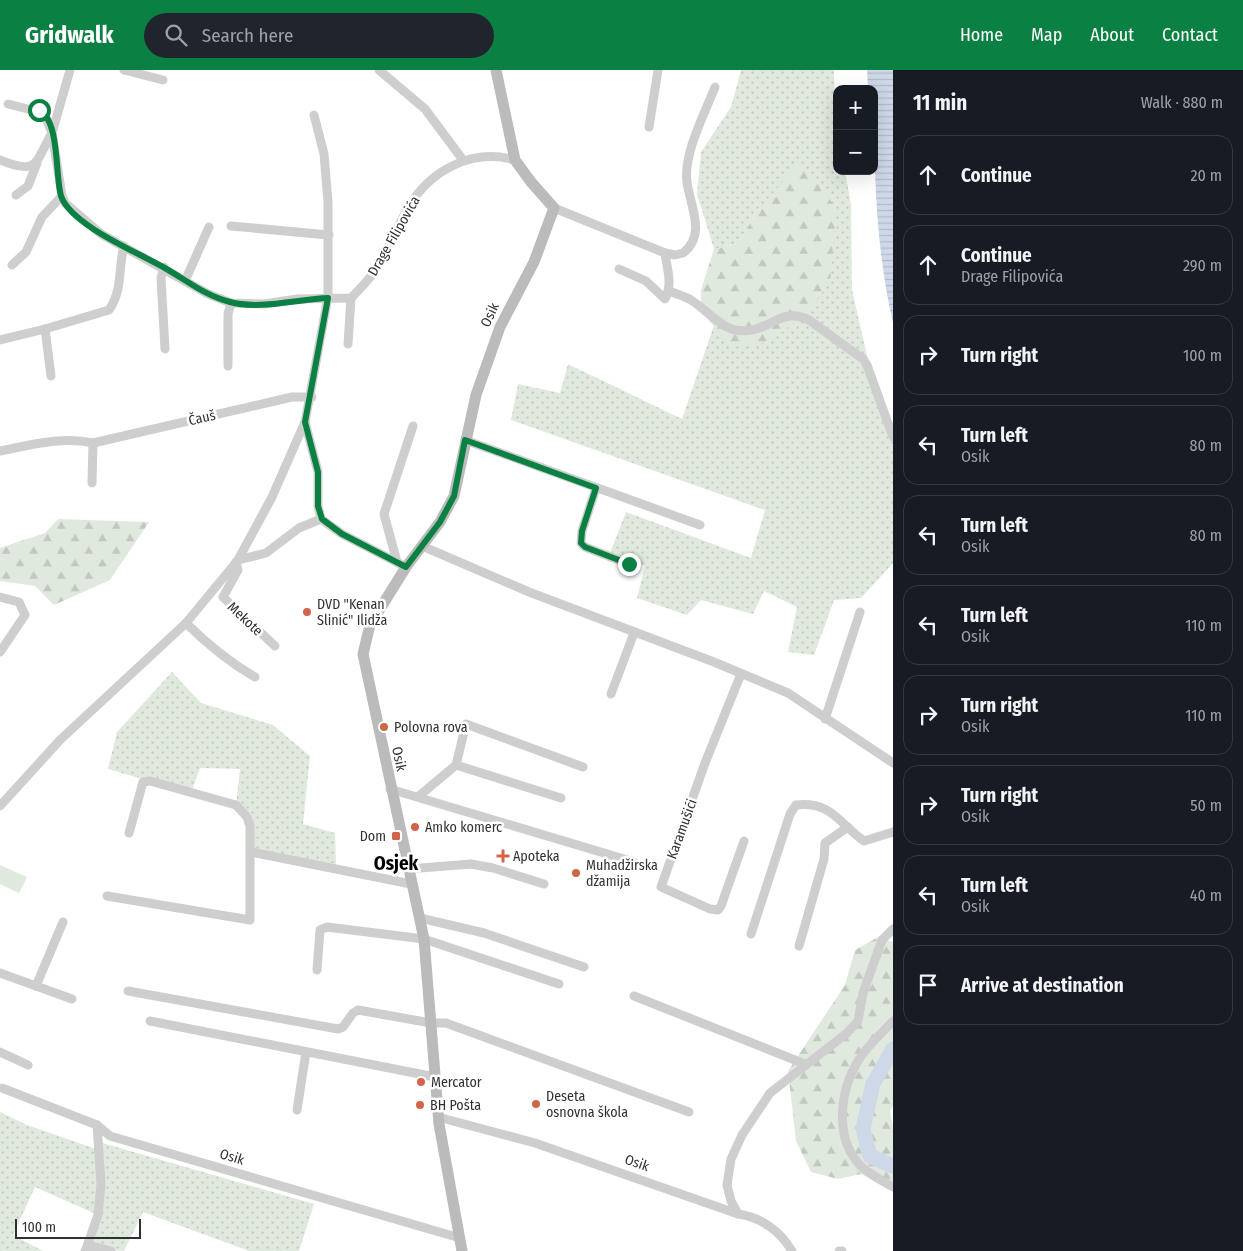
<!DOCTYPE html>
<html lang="en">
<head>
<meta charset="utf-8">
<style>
  :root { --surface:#171b24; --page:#20242c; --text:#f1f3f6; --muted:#9ea1a6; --line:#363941; --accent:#0b8043 }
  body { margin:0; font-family:"Fira Sans Condensed",sans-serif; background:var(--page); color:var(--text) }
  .controls { position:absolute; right:15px; top:15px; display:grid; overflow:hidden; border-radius:10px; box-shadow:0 5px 20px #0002 }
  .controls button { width:45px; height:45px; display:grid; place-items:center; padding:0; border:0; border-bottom:1px solid var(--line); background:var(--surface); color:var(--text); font:25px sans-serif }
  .scale { position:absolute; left:15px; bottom:12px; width:126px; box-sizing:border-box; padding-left:5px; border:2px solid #313131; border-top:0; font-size:14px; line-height:18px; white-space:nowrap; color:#313131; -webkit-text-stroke:4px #fff; paint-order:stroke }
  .stop { position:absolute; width:15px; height:15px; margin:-11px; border:4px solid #0b8043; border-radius:50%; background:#fff }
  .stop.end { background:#0b8043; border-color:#fff; box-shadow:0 1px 5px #0008 }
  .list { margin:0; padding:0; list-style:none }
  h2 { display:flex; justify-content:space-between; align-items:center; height:65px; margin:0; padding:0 20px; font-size:21px }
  h2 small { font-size:16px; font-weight:400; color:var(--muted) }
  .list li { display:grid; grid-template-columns:32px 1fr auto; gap:15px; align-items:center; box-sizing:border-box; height:80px; margin:0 10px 10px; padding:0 10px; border:1px solid var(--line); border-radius:15px }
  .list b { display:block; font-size:19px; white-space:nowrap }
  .list p { margin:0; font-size:16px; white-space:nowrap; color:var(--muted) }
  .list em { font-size:16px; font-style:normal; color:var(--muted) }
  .icon { flex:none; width:28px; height:28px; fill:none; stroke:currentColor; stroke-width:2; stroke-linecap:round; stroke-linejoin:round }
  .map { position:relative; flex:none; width:893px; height:1181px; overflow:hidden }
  header { display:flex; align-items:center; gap:30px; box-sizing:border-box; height:70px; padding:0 25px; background:var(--accent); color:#fff }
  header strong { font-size:24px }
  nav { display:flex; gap:28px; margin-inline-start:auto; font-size:18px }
  .search { width:350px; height:45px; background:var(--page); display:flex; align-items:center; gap:12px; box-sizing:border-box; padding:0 18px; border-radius:28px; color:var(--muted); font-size:19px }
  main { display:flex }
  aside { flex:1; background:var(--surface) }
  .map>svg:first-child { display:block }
  .grass { fill:url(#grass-dots) }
  .forest { fill:url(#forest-firs) }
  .park { fill:#e0e9de }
  .water { fill:url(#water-rules) }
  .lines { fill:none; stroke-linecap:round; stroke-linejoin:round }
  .river { stroke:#cfd8e9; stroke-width:15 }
  .minor { stroke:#cecece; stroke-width:9 }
  .secondary { stroke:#bbb; stroke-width:11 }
  .route { stroke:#0b8043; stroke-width:6 }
  .poi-dot { fill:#d16449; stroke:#fff; stroke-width:2 }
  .labels { text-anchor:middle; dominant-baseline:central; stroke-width:5; stroke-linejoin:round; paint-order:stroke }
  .street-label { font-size:14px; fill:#313131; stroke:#fff }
  .poi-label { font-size:14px; fill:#313131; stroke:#fff; text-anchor:start }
  .district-label { font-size:19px; font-weight:bold; fill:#000; stroke:#fff }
</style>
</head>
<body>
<header>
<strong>Gridwalk</strong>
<div class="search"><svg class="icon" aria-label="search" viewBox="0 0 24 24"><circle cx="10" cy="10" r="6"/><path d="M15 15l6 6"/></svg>Search here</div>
<nav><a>Home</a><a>Map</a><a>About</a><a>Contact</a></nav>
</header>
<main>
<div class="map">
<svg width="893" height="1181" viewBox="0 0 893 1181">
  <defs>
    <pattern id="grass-dots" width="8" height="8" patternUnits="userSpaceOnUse" patternTransform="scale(1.25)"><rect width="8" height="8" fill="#e0e9de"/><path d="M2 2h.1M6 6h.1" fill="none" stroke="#c1c8bf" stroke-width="1.8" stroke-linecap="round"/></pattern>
    <pattern id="forest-firs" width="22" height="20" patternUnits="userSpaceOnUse" patternTransform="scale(1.25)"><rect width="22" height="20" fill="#e0e9de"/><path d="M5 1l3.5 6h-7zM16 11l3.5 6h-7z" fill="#c1c8bf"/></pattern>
    <pattern id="water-rules" width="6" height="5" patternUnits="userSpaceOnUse" patternTransform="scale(1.25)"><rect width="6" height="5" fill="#cfd8e9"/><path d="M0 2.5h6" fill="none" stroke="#b2bac8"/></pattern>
  </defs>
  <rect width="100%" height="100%" fill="#fff"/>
  <g class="grass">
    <polygon points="741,0 834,0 837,101 845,101 851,135 852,220 869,294 893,371 893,493 861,528 834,530 814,585 788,582 797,537 764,521 753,544 701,530 687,545 637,528 645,496 610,483 626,442 751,488 765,440 511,350 518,314 560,323 568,294 682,349 714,255 731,275 756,143 738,174 714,179 697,124 701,82 731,37"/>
    <polygon points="172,602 201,633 273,655 310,686 303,754 335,763 336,794 251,782 250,756 236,735 240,699 200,698 191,723 108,699 117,662"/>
    <polygon points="0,1042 27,1055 99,1080 99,1072 314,1134 299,1181 249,1181 143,1142 124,1181 86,1179 98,1145 35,1117 13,1165 43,1181 0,1181"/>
  </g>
  <g class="forest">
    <polygon points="797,95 814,107 836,138 830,213 805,244 773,269 753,276 731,275 701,242 701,220 714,179 738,174 756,143"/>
    <polygon points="58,449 149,452 110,510 54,535 35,516 0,511 0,478 45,463"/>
    <polygon points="878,867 893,872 893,1036 890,1041 893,1056 893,1120 861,1104 838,1109 811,1102 796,1071 788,1001 845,915 855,880"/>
  </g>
  <polygon class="park" points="0,795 27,807 19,823 0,814"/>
  <path class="water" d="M867,0h26v253c-18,-78 -19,-155 -19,-234h-6z"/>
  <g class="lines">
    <polyline class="river" points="893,979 873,1014 863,1059 870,1086 893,1096"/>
    <g class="minor">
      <path d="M70,0l-18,63 10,63 3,7 36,31 107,60 23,9 33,1 33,-5 54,-1c10,-10 20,-20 27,-32 11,-19 19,-39 30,-58 22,-38 64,-60 107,-48"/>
      <polyline points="124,0 163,10"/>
      <polyline points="379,0 425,39 463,90"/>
      <polyline points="649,57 658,0"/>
      <path d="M0,90c39,16 35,2 52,-27l-8,-20 -36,-9"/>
      <polyline points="16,125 28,116 37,93"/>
      <path d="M554,138l111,45 10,2 8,-2c24,-18 7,-47 4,-71 -4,-28 18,-69 28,-95"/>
      <polyline points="231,156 329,165"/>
      <polyline points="12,195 26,182 42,147 62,126"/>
      <polyline points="164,197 161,208 165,279"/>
      <path d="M619,199l27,12 19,18c8,-15 2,-30 0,-46"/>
      <polyline points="185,211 209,157"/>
      <path d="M669,221c7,3 15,5 22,9 13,8 31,28 44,30 34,6 43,-25 74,-10l54,39 4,6 26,72"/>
      <polyline points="45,259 51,306"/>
      <path d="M0,270l45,-11 64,-19c14,-20 9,-42 15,-64"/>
      <polyline points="348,274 351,228"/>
      <polyline points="228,296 228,244 231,233"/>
      <polyline points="305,352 318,402 318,436 321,449"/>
      <polyline points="465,370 700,455"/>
      <path d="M0,381c31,-6 62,-15 93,-8l199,-46h20"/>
      <polyline points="92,413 93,373"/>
      <polyline points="596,418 582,461 581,473 585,477 629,494"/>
      <polyline points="422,476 529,522 714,592 788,623 893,693"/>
      <polyline points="238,490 266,483 299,458 321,449 342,464 406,497"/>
      <polyline points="236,492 238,500 223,527 275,576"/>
      <polyline points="397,492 384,444 413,356"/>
      <polyline points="0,527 19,532 25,545 0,582"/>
      <path d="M186,553c21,21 43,39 69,54"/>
      <polyline points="741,604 705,693 661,817 710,839 718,840 721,836 744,771"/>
      <polyline points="611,624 634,563"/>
      <polyline points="825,649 860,542"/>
      <polyline points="456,695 561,728"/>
      <polyline points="390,719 634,792"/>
      <polyline points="419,726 456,695 466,654 583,697"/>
      <polyline points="0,736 60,670 186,553 238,490 272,427 305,352 328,227 328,132 324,84 314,45"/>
      <polyline points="251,782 411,814"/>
      <polyline points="408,799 471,794 493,798 544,814"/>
      <polyline points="107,826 250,850 250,756 247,747 236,735 150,711 143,712 129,763"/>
      <polyline points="420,848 484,863 584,897"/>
      <path d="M751,864l39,-120 6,-9c36,-4 43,19 68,36l29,-9"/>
      <polyline points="799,876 824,789 825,773 848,757"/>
      <polyline points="317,900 320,860 327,857 424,869 559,914"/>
      <polyline points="0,903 72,929"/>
      <polyline points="36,916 63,852"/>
      <polyline points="128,921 338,959 343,957 353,943 358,940 431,953 446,953 689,1042"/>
      <polyline points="634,926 805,994"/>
      <polyline points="150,951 435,1007"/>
      <path d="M893,951c-11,12 -25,24 -33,37 -20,30 -27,80 1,108 9,9 22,15 32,21"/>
      <polyline points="0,982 28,995"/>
      <polyline points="2,1018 97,1055 110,1066 460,1168"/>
      <polyline points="297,1040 306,982"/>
      <polyline points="438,1047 535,1073 738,1144"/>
      <polyline points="86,1179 98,1145 101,1114 97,1055"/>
      <polyline points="85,1181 92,1176 111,1181"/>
      <path d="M792,1181c-12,-20 -31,-34 -54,-37l-7,-13 -4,-16 4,-26 11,-24 28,-42 77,-60 11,-12 5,-28 19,-53 11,-11"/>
      <polyline points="839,1181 842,1181"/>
    </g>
    <polyline class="secondary" points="462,1181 439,1054 424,869 363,584 370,555 406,497 440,452 454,426 476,325 500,257 534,192 554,138 531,112 515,90 496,0"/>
  </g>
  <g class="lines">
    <path class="route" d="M39,40c21,10 16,66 22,86 10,29 76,56 102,71 22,12 42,29 67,35 28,8 69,-3 98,-4l-23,124 13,50v34l4,13 20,15 64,33 34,-45 14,-26 11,-56 131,48 -14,43 -1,12 4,4 44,17"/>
  </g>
  <g class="poi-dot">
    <circle cx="307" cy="542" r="5"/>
    <circle cx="384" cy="657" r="5"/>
    <circle cx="415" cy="757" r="5"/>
    <rect x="391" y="761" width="10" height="10" rx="2.5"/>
    <path d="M500.5 778.5h5v5h5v5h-5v5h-5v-5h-5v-5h5z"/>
    <circle cx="576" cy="803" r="5"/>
    <circle cx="421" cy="1012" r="5"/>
    <circle cx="536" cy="1034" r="5"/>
    <circle cx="420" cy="1035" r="5"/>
  </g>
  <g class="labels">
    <g class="street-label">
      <text transform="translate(394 166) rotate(-60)">Drage Filipovića</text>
      <text transform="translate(490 245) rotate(-65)">Osik</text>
      <text transform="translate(202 348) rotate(-13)">Čauš</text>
      <text transform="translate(245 549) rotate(43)">Mekote</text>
      <text transform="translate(399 689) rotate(78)">Osik</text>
      <text transform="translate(682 759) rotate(-70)">Karamušići</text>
      <text transform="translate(232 1087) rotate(17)">Osik</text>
      <text transform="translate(637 1093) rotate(19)">Osik</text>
    </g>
    <g class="poi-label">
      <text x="317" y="534">DVD "Kenan<tspan x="317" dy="16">Slinić" Ilidža</tspan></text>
      <text x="394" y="657">Polovna rova</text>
      <text x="425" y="757">Amko komerc</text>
      <text x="386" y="766" text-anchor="end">Dom</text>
      <text x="513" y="786">Apoteka</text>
      <text x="586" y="795">Muhadžirska<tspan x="586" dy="16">džamija</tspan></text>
      <text x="431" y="1012">Mercator</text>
      <text x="546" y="1026">Deseta<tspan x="546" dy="16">osnovna škola</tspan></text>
      <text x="430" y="1035">BH Pošta</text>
    </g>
    <g class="district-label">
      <text x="396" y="793">Osjek</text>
    </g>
  </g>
</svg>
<div class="controls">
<button>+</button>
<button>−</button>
</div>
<div class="scale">100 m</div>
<div class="stop" style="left:39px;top:40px"></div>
<div class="stop end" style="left:629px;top:494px"></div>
</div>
<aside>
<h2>11 min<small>Walk · 880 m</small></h2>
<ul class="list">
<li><svg class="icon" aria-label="ahead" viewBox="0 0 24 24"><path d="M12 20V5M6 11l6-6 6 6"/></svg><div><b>Continue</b></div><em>20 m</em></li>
<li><svg class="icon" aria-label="ahead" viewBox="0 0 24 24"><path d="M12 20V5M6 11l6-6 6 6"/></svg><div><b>Continue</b><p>Drage Filipovića</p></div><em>290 m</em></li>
<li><svg class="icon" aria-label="right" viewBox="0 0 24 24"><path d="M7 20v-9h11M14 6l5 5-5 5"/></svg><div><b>Turn right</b></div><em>100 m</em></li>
<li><svg class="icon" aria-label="left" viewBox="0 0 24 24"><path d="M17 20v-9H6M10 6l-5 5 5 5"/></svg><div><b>Turn left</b><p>Osik</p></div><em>80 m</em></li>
<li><svg class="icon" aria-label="left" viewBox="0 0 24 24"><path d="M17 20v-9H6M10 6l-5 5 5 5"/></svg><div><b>Turn left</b><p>Osik</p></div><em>80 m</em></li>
<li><svg class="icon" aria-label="left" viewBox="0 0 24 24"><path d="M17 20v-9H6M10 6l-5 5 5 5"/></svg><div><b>Turn left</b><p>Osik</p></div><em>110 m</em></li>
<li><svg class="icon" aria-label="right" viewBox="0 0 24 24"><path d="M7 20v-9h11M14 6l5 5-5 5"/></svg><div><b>Turn right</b><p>Osik</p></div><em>110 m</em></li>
<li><svg class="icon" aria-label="right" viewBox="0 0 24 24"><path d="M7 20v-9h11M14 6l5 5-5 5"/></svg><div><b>Turn right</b><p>Osik</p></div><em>50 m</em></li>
<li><svg class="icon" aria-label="left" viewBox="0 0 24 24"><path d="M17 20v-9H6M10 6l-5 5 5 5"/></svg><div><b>Turn left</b><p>Osik</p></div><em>40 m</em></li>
<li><svg class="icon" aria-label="arrive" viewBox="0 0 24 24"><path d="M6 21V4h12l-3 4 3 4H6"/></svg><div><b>Arrive at destination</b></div></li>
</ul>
</aside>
</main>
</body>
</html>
